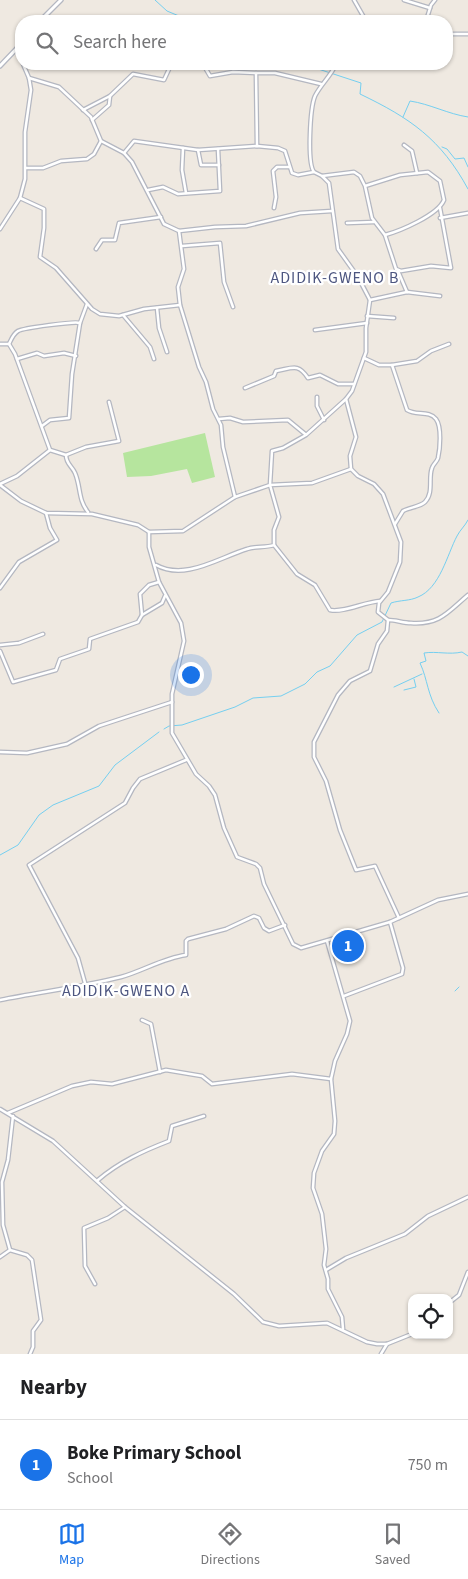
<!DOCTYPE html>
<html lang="en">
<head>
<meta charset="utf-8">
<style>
  :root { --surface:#fff; --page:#f6f6f6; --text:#202124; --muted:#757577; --line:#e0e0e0; --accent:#1a73e8 }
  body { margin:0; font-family:"Source Sans 3",sans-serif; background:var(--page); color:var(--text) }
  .controls { position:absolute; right:15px; bottom:15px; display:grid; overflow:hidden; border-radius:10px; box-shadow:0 1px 4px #0004 }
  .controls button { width:45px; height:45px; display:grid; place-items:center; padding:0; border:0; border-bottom:1px solid var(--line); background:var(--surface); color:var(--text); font:25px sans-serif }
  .you { position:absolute; left:190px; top:674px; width:18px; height:18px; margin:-12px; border:4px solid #fff; border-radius:50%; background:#1a73e8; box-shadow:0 0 0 8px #1a73e833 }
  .badge { display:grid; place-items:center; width:32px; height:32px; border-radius:50%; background:var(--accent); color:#fff; font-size:16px; font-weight:700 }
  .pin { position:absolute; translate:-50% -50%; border:2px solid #fff; box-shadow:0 1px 5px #0006 }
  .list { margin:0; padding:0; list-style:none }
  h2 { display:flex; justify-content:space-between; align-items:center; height:65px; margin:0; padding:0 20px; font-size:21px }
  h2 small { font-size:16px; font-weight:400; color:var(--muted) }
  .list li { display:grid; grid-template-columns:32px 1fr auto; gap:15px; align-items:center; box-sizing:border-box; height:90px; padding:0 20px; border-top:1px solid var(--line) }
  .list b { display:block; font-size:19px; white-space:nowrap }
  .list p { margin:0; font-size:16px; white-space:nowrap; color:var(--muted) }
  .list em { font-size:16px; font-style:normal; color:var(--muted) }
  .icon { flex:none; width:28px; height:28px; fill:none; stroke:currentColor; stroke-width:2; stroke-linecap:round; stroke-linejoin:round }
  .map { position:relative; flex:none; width:468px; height:1354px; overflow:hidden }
  .search { position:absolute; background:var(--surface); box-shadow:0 1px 4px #0004; left:15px; right:15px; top:15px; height:55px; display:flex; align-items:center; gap:12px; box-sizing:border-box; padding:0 18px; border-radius:20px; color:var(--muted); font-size:19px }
  .sheet { height:155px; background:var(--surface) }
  nav { display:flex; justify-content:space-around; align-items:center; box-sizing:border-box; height:70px; border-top:1px solid var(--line); background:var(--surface); font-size:14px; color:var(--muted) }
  nav a { display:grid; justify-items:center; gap:2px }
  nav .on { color:var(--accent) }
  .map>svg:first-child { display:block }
  .green { fill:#b6e59e }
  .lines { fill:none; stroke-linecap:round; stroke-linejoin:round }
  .stream { stroke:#75cff0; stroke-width:1 }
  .street-casing { stroke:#b4b7c1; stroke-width:5 }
  .secondary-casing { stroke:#b4b7c1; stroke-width:5.5 }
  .street { stroke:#fff; stroke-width:2.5 }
  .secondary { stroke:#fff; stroke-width:3 }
  .labels { text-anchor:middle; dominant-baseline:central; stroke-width:4.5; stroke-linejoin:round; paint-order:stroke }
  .quarter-label { font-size:16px; letter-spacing:1px; fill:#4d5680; stroke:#fff }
</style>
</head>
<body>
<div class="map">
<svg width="468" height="1354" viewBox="0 0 468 1354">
  <rect width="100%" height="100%" fill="#efe9e1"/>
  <polygon class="green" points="205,433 215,477 192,483 187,469 151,476 127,477 123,453"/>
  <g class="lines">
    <g class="stream">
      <polyline points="155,0 167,11 191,21"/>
      <polyline points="194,18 210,16 223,21"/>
      <path d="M303,64l58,19 -1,11c50,24 81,45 108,95"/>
      <path d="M403,117l7,-16c20,3 38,13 58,16"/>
      <polyline points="442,147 447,149 455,159 464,158 468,167"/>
      <polyline points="394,687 422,674"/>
      <polyline points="404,690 416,687 414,679"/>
      <path d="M439,713c-12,-18 -11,-33 -19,-50l6,-2 -2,-8c13,-2 25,2 38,-1l6,4"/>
      <path d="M164,729l5,-3 13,-1 53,-18 18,-9 28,-2 24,-12 12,-12 13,-6 27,-31 25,-13 9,-19c9,-3 19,-2 27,-6 22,-9 29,-42 39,-61 3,-6 8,-10 11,-16"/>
      <polyline points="0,855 18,845 39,815 53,805 99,786 115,765 159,732"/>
      <polyline points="455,991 459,987"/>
    </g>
    <g class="street-casing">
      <g id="street">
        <polyline points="354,0 366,21"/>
        <polyline points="404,0 430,8"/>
        <polyline points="344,21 363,17"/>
        <polyline points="426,21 431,5 435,0"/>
        <polyline points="447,34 468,34"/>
        <polyline points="17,48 21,56"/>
        <polyline points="29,78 59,87 91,117 101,141 124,153 132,162 164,224 179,231 184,269 178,287 180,305 199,367 206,382 213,409 221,425 223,447 235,497"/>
        <polyline points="83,110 110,96 133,74 164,80 170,67 203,64 210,76 233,72 256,73"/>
        <polyline points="92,120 109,105 110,96"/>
        <polyline points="404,145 412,151 417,173"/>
        <polyline points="257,146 256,73 275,73 321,84"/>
        <polyline points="183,148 182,170 186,193"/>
        <polyline points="198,150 201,165 219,165"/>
        <polyline points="124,153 134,141 198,150 257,146 278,148 285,151 292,173 298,175 314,172"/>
        <polyline points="26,168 43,168 61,161 87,159 94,154 101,141"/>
        <path d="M322,176l32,-4 6,4 5,10 35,-11 28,-3 12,9 4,19c-6,15 -44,31 -59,35l-13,-17 -7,-32"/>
        <polyline points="148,190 163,187 178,194 220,191 218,149"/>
        <polyline points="20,198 44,209 44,228 40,257 56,268 92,309 100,314 119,316 144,309 180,305"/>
        <polyline points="274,208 276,197 273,171 277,167 289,167"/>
        <polyline points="440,218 468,213"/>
        <polyline points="347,223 374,222"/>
        <polyline points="0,229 20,198 25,179 25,132 31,90 29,78 23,64"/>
        <polyline points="179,231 215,227 246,226 300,213 332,211"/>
        <polyline points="385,235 396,269 401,271 431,266 451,268 440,208"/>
        <polyline points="182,246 220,243 224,282 233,307"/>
        <polyline points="96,249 102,240 115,240 119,223 161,217"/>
        <polyline points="398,271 407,292"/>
        <polyline points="370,300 407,292 440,296"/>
        <polyline points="157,308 159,328 167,352"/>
        <polyline points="123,315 150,347 154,359"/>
        <polyline points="367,316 394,318"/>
        <polyline points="315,330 367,323"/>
        <polyline points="0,344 9,344 15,354 50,450 66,455 86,447 119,441 109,402"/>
        <path d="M9,344c2,-4 4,-10 9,-13 5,-3 57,-10 62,-8l7,-19"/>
        <path d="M364,358l15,7h13l15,45c9,6 22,0 29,9 6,8 4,30 2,39 -1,4 -5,6 -6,10 -4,10 2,25 -7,34 -5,5 -15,5 -22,9l-8,13"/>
        <polyline points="17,359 37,353 44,356 64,353 76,356"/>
        <polyline points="392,365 417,361 431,351 449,344"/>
        <path d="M245,388l29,-12 2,-5c17,-3 22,-8 32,7l12,-3 18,9h16"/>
        <polyline points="317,397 317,406 324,420"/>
        <polyline points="346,399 356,437 350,456 351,469 358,476 374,484 383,494 401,542 400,562 388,592 379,603 378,612 388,620 387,631 378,644 370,671 350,681 338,695 314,742 314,757 326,781 340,830 356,870 375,866 399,918"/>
        <polyline points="219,419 230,418 243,422 288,420 305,434"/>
        <polyline points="42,426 50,420 69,418 72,374 80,323"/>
        <path d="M66,455c0,9 6,11 9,18 6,14 3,27 13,39"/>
        <polyline points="0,484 17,476 50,450"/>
        <path d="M0,485l21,16 25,12 46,1 46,11 11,7 34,-1 52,-34 35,-12 2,-34 11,-3 23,-13 40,-36 6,-8 14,-39v-24l4,-28 -12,-23 -20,-28 -9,-66 -7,-7 -8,-4c-7,-9 -4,-64 1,-76 6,-12 16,-20 21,-32"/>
        <polyline points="149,532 149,547 159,582 181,623 184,641 172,694 172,733 196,774 209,786 215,795 224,828 237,857 256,864 260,868 264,884 293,944 301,948 390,922 438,900 468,894"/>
        <path d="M274,545l23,29 18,11 15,25c14,3 34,-8 50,-9"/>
        <path d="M156,565c29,16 62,-7 91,-16 8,-3 18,-1 27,-4v-15l5,-13 -9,-32 42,-2 39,-14"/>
        <polyline points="0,588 19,562 57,540 50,528 46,513"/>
        <polyline points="142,615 140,594 149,585 159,582"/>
        <path d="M388,620c8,0 15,3 23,3 29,2 37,-11 57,-28"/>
        <polyline points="0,645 19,643 43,634"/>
        <polyline points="0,651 13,682 56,670 60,659 89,649 90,639 138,622 142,615 162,603 165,596"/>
        <polyline points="0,752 27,753 67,744 99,726 172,702"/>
        <polyline points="85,983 78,958 29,865 125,803 133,788 140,779 186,760"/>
        <polyline points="344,996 402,974 403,968 390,922"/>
        <path d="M0,1000c40,-8 81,-13 121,-23 22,-6 42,-19 65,-22v-14l2,-2 38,-10 28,-13 5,2 5,10 5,3 16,-6"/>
        <polyline points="142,1020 151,1024 160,1072"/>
        <polyline points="331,1079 335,1121 334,1134 322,1151 314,1173 313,1188 322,1214 326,1249 324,1265 328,1279 328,1289 342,1317 343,1329"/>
        <polyline points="0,1109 53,1141 125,1207 234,1294 263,1322 279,1326 327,1323 367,1342 377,1344 387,1344 412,1334"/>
        <polyline points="8,1113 72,1086 91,1082 112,1084 166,1070 202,1076 212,1084 292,1074 331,1079 335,1061 347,1034 350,1021 327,941"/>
        <path d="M98,1180c21,-18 45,-29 71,-39l3,-15 32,-10"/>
        <polyline points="10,1250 27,1255 32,1260 41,1320 33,1331 33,1347 30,1354"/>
        <polyline points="0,1257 10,1250 3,1225 2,1182 8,1160 13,1116"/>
        <polyline points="326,1270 346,1258 405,1234 428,1216 468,1197"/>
        <polyline points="95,1284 85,1266 84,1228 108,1218 125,1207"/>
        <polyline points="449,1303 459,1295 468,1272"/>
        <polyline points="381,1354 387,1344"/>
      </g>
    </g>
    <g class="secondary-casing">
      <g id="secondary">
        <polyline points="40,21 61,0"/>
        <polyline points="0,66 21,44"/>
      </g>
    </g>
    <use href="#street" class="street"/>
    <use href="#secondary" class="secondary"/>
  </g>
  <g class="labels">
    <g class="quarter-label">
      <text x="335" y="278">ADIDIK-GWENO B</text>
      <text x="126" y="991">ADIDIK-GWENO A</text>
    </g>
  </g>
</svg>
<div class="controls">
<button><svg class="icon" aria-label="locate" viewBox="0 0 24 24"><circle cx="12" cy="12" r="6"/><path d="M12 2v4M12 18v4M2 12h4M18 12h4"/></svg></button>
</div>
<div class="you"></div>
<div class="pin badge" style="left:348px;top:946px">1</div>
<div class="search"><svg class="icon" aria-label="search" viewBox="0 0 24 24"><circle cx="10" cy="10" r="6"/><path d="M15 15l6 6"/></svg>Search here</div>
</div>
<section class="sheet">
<h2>Nearby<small></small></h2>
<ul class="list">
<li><span class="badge">1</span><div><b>Boke Primary School</b><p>School</p></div><em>750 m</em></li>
</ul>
</section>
<nav>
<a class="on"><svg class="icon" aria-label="map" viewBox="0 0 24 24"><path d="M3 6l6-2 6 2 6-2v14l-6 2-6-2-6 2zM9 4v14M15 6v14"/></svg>Map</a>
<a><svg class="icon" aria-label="directions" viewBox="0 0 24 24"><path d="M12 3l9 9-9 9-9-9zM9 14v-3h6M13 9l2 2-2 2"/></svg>Directions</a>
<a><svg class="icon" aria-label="saved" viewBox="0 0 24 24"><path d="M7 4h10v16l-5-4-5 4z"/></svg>Saved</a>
</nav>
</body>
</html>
